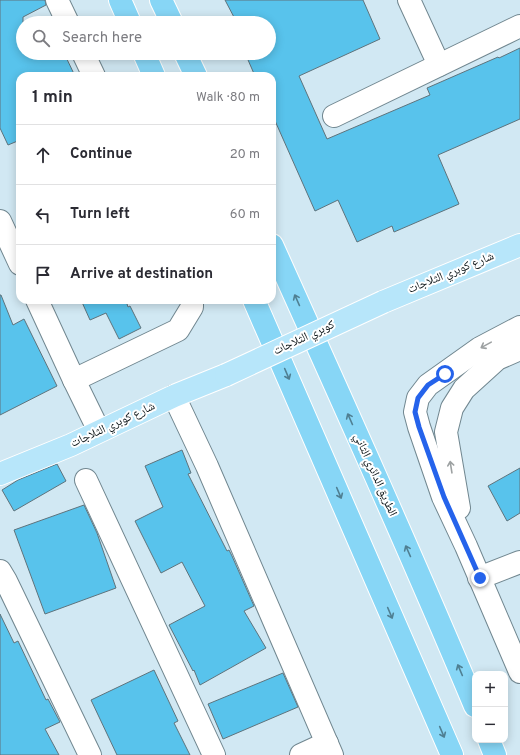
<!DOCTYPE html>
<html lang="en">
<head>
<meta charset="utf-8">
<style>
  :root { --surface:#fff; --page:#f7f7f7; --text:#2b2b33; --muted:#7c7c81; --line:#e1e1e2 }
  body { margin:0; font-family:Overpass,"Noto Naskh Arabic",sans-serif; background:var(--page); color:var(--text) }
  .controls { position:absolute; right:12px; bottom:12px; display:grid; overflow:hidden; border-radius:8px; box-shadow:0 2px 10px #0003 }
  .controls button { width:36px; height:36px; display:grid; place-items:center; padding:0; border:0; border-bottom:1px solid var(--line); background:var(--surface); color:var(--text); font:20px sans-serif }
  .stop { position:absolute; width:12px; height:12px; margin:-9px; border:3px solid #2563eb; border-radius:50%; background:#fff }
  .stop.end { background:#2563eb; border-color:#fff; box-shadow:0 1px 4px #0008 }
  .list { margin:0; padding:0; list-style:none }
  h2 { display:flex; justify-content:space-between; align-items:center; height:52px; margin:0; padding:0 16px; font-size:17px }
  h2 small { font-size:13px; font-weight:400; color:var(--muted) }
  .list li { display:grid; grid-template-columns:26px 1fr auto; gap:12px; align-items:center; box-sizing:border-box; height:60px; padding:0 16px; border-top:1px solid var(--line) }
  .list b { display:block; font-size:15px; white-space:nowrap }
  .list em { font-size:13px; font-style:normal; color:var(--muted) }
  .icon { flex:none; width:22px; height:22px; fill:none; stroke:currentColor; stroke-width:2; stroke-linecap:round; stroke-linejoin:round }
  .map { position:relative; flex:none; width:520px; height:755px; overflow:hidden }
  .search { position:absolute; background:var(--surface); box-shadow:0 2px 10px #0003; left:16px; top:16px; width:260px; height:44px; display:flex; align-items:center; gap:10px; box-sizing:border-box; padding:0 14px; border-radius:22px; color:var(--muted); font-size:15px }
  .panel { position:absolute; background:var(--surface); box-shadow:0 2px 10px #0003; left:16px; top:72px; width:260px; height:232px; border-radius:12px }
  .map>svg:first-child { display:block }
  .building { fill:#58c3ec; stroke:#5e737c }
  .lines { fill:none; stroke-linecap:round; stroke-linejoin:round }
  .minor-casing { stroke:#718790; stroke-width:24 }
  .major-casing { stroke:#fff; stroke-width:24 }
  .highway-casing { stroke:#fff; stroke-width:24 }
  .minor { stroke:#fff; stroke-width:22 }
  .major { stroke:#b7e6fa; stroke-width:22 }
  .highway { stroke:#87d6f6; stroke-width:22 }
  .major-bridge-casing { stroke:#fff; stroke-width:24; stroke-linecap:butt }
  .major-bridge { stroke:#b7e6fa; stroke-width:22 }
  .oneway { stroke:#4f7f92 }
  .oneway2 { stroke:#9da1a2 }
  .route { stroke:#2563eb; stroke-width:5 }
  .labels { text-anchor:middle; dominant-baseline:central; stroke-width:4; stroke-linejoin:round; paint-order:stroke }
  .street-label { font-size:12px; fill:#0b1417; stroke:#fff }
</style>
</head>
<body>
<div class="map">
<svg width="520" height="755" viewBox="0 0 520 755">
  <rect width="100%" height="100%" fill="#d1e8f3"/>
  <g class="building">
    <polygon points="0,0 45,0 46,5 23,17 23,53 64,53 75,76 20,76 20,140 8,145 0,128"/>
    <polygon points="225,0 363,0 380,39 299,76 327,139 430,95 427,88 498,57 499,58 520,48 520,119 438,155 459,204 394,232 392,226 357,242 338,200 315,211 272,114 272,76 255,76 245,53 269,53 269,23 233,23 236,21"/>
    <polygon points="0,295 1,295 13,325 24,319 57,386 0,415"/>
    <polygon points="81,300 135,300 127,304 128,307 130,306 141,328 119,339 106,313 90,320"/>
    <polygon points="182,450 191,473 188,474 227,551 229,550 232,556 254,606 244,611 266,648 200,685 194,670 193,671 169,625 205,606 182,562 161,573 135,521 163,507 145,466"/>
    <polygon points="57,464 66,481 14,511 2,490 18,480"/>
    <polygon points="520,468 520,513 507,521 488,486"/>
    <polygon points="84,505 97,533 116,588 45,614 14,530"/>
    <polygon points="0,614 14,643 18,641 46,700 48,699 60,722 45,729 59,755 0,755"/>
    <polygon points="154,670 178,721 174,723 190,755 117,755 91,700"/>
    <polygon points="283,673 298,707 223,739 208,704"/>
  </g>
  <g class="lines">
    <g class="minor-casing">
      <g id="minor">
        <polyline points="57,0 68,23"/>
        <polyline points="409,0 439,65"/>
        <polyline points="83,53 94,76"/>
        <polyline points="334,116 520,26"/>
        <polyline points="0,221 20,264"/>
        <polyline points="37,300 74,380 99,431"/>
        <polyline points="520,327 480,348 428,385 418,398 415,412 419,427 443,497 466,546 520,672"/>
        <polyline points="74,380 178,330 192,307 192,300"/>
        <polyline points="174,396 207,466 332,755"/>
        <polyline points="86,480 214,755"/>
        <polyline points="459,508 446,432 452,408 464,389 497,359 520,349"/>
        <polyline points="0,571 6,581 90,755"/>
        <polyline points="479,578 520,562"/>
        <polyline points="301,755 327,743"/>
      </g>
    </g>
    <g class="major-casing">
      <g id="major">
        <polyline points="383,302 520,245"/>
        <polyline points="0,474 71,445 174,396 226,375"/>
      </g>
    </g>
    <g class="highway-casing">
      <g id="highway">
        <polyline points="120,0 130,23"/>
        <polyline points="161,0 172,23"/>
        <polyline points="144,53 154,76"/>
        <polyline points="185,53 196,76"/>
        <path d="M272,245c69,153 138,306 203,461"/>
        <polyline points="254,300 452,755"/>
        <polyline points="489,740 495,755"/>
      </g>
    </g>
    <use href="#minor" class="minor"/>
    <use href="#major" class="major"/>
    <use href="#highway" class="highway"/>
    <g class="major-bridge-casing">
      <polyline id="major-bridge" points="226,375 383,302"/>
    </g>
    <use href="#major-bridge" class="major-bridge"/>
  </g>
  <defs><path id="oneway-shaft" d="M-6 0H5M1.5-3L5.5 0L1.5 3" fill="none" stroke-width="1.6" stroke-linecap="round" stroke-linejoin="round"/></defs>
  <g class="oneway">
    <use href="#oneway-shaft" transform="translate(297 300) rotate(-114)"/>
    <use href="#oneway-shaft" transform="translate(287 374) rotate(67)"/>
    <use href="#oneway-shaft" transform="translate(350 419) rotate(-114)"/>
    <use href="#oneway-shaft" transform="translate(339 493) rotate(67)"/>
    <use href="#oneway-shaft" transform="translate(408 551) rotate(-114)"/>
    <use href="#oneway-shaft" transform="translate(390 613) rotate(67)"/>
    <use href="#oneway-shaft" transform="translate(460 670) rotate(-113)"/>
    <use href="#oneway-shaft" transform="translate(442 732) rotate(67)"/>
  </g>
  <g class="oneway2">
    <use href="#oneway-shaft" transform="translate(486 345) rotate(151)"/>
    <use href="#oneway-shaft" transform="translate(451 467) rotate(-99)"/>
  </g>
  <g class="lines">
    <polyline class="route" points="445,374 428,385 418,398 415,412 419,427 444,497 480,578"/>
  </g>
  <g class="labels">
    <g class="street-label">
      <text transform="translate(451 273) rotate(-22)">شارع كوبري الثلاجات</text>
      <text transform="translate(304 338) rotate(-25)">كوبري الثلاجات</text>
      <text transform="translate(113 425) rotate(-25)">شارع كوبري الثلاجات</text>
      <text transform="translate(375 475) rotate(66)">الطريق الدائري الثاني</text>
    </g>
  </g>
</svg>
<div class="controls">
<button>+</button>
<button>−</button>
</div>
<div class="stop" style="left:445px;top:374px"></div>
<div class="stop end" style="left:480px;top:578px"></div>
<div class="search"><svg class="icon" aria-label="search" viewBox="0 0 24 24"><circle cx="10" cy="10" r="6"/><path d="M15 15l6 6"/></svg>Search here</div>
<section class="panel">
<h2>1 min<small>Walk · 80 m</small></h2>
<ul class="list">
<li><svg class="icon" aria-label="ahead" viewBox="0 0 24 24"><path d="M12 20V5M6 11l6-6 6 6"/></svg><div><b>Continue</b></div><em>20 m</em></li>
<li><svg class="icon" aria-label="left" viewBox="0 0 24 24"><path d="M17 20v-9H6M10 6l-5 5 5 5"/></svg><div><b>Turn left</b></div><em>60 m</em></li>
<li><svg class="icon" aria-label="arrive" viewBox="0 0 24 24"><path d="M6 21V4h12l-3 4 3 4H6"/></svg><div><b>Arrive at destination</b></div></li>
</ul>
</section>
</div>
</body>
</html>
